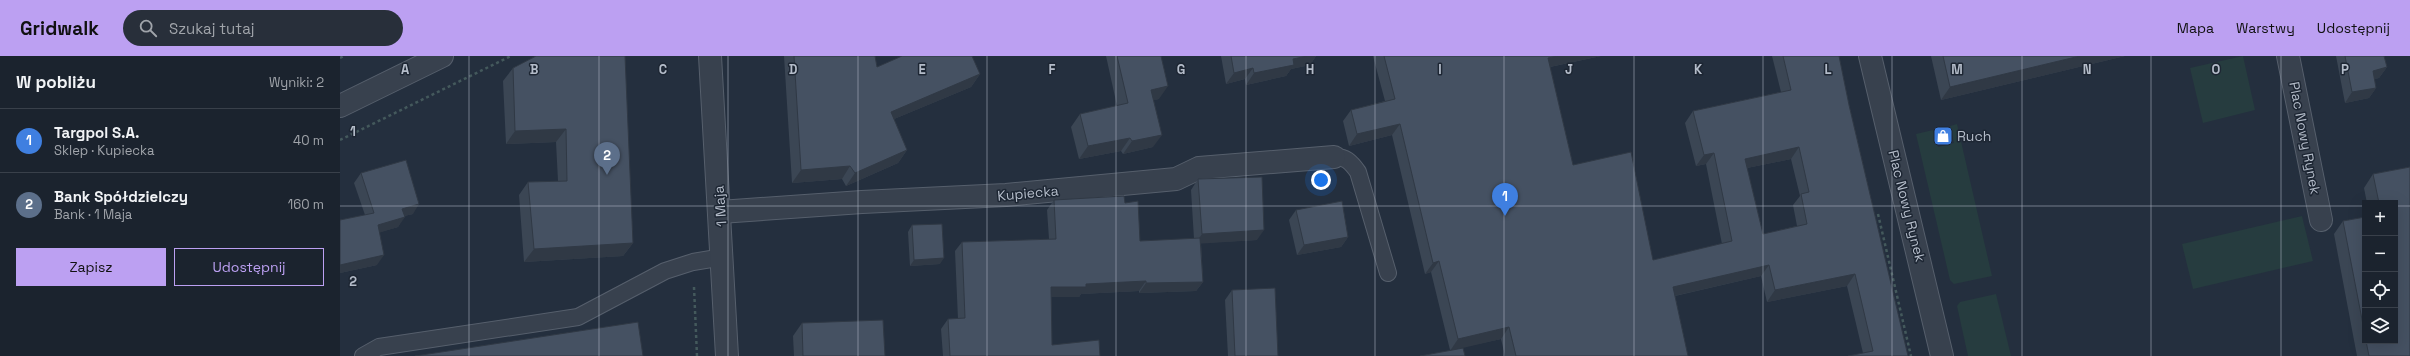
<!DOCTYPE html>
<html lang="pl">
<head>
<meta charset="utf-8">
<style>
  :root { --surface:#1b232e; --page:#282f3a; --text:#f1f3f6; --muted:#a0a4aa; --line:#39404a; --accent:#bca0f2 }
  body { margin:0; font-family:"Space Grotesk",sans-serif; background:var(--page); color:var(--text) }
  .controls { position:absolute; right:12px; bottom:12px; display:grid; overflow:hidden; border-radius:0px; box-shadow:0 4px 16px #0002 }
  .controls button { width:36px; height:36px; display:grid; place-items:center; padding:0; border:0; border-bottom:1px solid var(--line); background:var(--surface); color:var(--text); font:20px sans-serif }
  .you { position:absolute; left:981px; top:124px; width:14px; height:14px; margin:-10px; border:3px solid #fff; border-radius:50%; background:#1a73e8; box-shadow:0 0 0 6px #1a73e833 }
  .badge { display:grid; place-items:center; width:26px; height:26px; border-radius:50%; background:var(--accent); color:#fff; font-size:13px; font-weight:700 }
  .pin { position:absolute; translate:-50% -33px; filter:drop-shadow(0 1px 2px #0008) }
  .pin::after { content:''; position:absolute; top:21px; width:14px; height:12px; background:inherit; clip-path:polygon(0 0,100% 0,50% 100%) }
  .list { margin:0; padding:0; list-style:none }
  h2 { display:flex; justify-content:space-between; align-items:center; height:52px; margin:0; padding:0 16px; font-size:17px }
  h2 small { font-size:13px; font-weight:400; color:var(--muted) }
  .list li { display:grid; grid-template-columns:26px 1fr auto; gap:12px; align-items:center; box-sizing:border-box; height:64px; padding:0 16px; border-top:1px solid var(--line) }
  .list b { display:block; font-size:15px; white-space:nowrap }
  .list p { margin:0; font-size:13px; white-space:nowrap; color:var(--muted) }
  .list em { font-size:13px; font-style:normal; color:var(--muted) }
  .actions { display:flex; gap:8px; padding:12px 16px }
  .actions a { flex:1; padding:9px 0; border:1px solid var(--accent); border-radius:0px; text-align:center; font-size:14px; color:var(--accent) }
  .actions .main { background:var(--accent); color:#111 }
  .icon { flex:none; width:22px; height:22px; fill:none; stroke:currentColor; stroke-width:2; stroke-linecap:round; stroke-linejoin:round }
  .map { position:relative; flex:none; width:2070px; height:300px; overflow:hidden }
  header { display:flex; align-items:center; gap:24px; box-sizing:border-box; height:56px; padding:0 20px; background:var(--accent); color:#111 }
  header strong { font-size:19px }
  nav { display:flex; gap:22px; margin-inline-start:auto; font-size:14px }
  .search { width:280px; height:36px; background:var(--page); display:flex; align-items:center; gap:10px; box-sizing:border-box; padding:0 14px; border-radius:22px; color:var(--muted); font-size:15px }
  main { display:flex }
  aside { flex:1; background:var(--surface) }
  .map>svg:first-child { display:block }
  .green { fill:#263c3f }
  .lines { fill:none; stroke-linecap:round; stroke-linejoin:round }
  .lane-casing { stroke:#565f6c; stroke-width:18 }
  .street-casing { stroke:#565f6c; stroke-width:24 }
  .path { stroke:#44595c; stroke-width:2.5; stroke-dasharray:3 3; stroke-linecap:butt }
  .lane { stroke:#38414e; stroke-width:16 }
  .street { stroke:#38414e; stroke-width:22 }
  .wall { fill:#3b4654; fill-rule:evenodd }
  .shaded-wall { fill:#303945 }
  .building { fill:#455162; stroke:#303945; fill-rule:evenodd }
  .grid { fill:none; stroke:#b4bcc9; stroke-width:1; stroke-opacity:0.55 }
  .labels { text-anchor:middle; dominant-baseline:central; stroke-width:3; stroke-linejoin:round; paint-order:stroke }
  .poi-label { font-size:14px; fill:#b4bcc9; stroke:#1d2633; text-anchor:start }
  .street-label { font-size:14px; fill:#b4bcc9; stroke:#1d2633 }
  .grid-label { font-size:13px; text-anchor:middle; font-weight:bold; fill:#b4bcc9; stroke:#1d2633; stroke-width:3; stroke-linejoin:round; paint-order:stroke }
</style>
</head>
<body>
<header>
<strong>Gridwalk</strong>
<div class="search"><svg class="icon" aria-label="search" viewBox="0 0 24 24"><circle cx="10" cy="10" r="6"/><path d="M15 15l6 6"/></svg>Szukaj tutaj</div>
<nav><a>Mapa</a><a>Warstwy</a><a>Udostępnij</a></nav>
</header>
<main>
<aside>
<h2>W pobliżu<small>Wyniki: 2</small></h2>
<ul class="list">
<li><span class="badge" style="background:#3f7fe0">1</span><div><b>Targpol S.A.</b><p>Sklep · Kupiecka</p></div><em>40 m</em></li>
<li><span class="badge" style="background:#5c6f8a">2</span><div><b>Bank Spółdzielczy</b><p>Bank · 1 Maja</p></div><em>160 m</em></li>
</ul>
<div class="actions"><a class="main">Zapisz</a><a>Udostępnij</a></div>
</aside>
<div class="map">
<svg width="2070" height="300" viewBox="0 0 2070 300">
  <rect width="100%" height="100%" fill="#242f3e"/>
  <g class="green">
    <polygon points="1903,0 1915,54 1863,67 1850,12"/>
    <polygon points="1617,68 1652,220 1614,228 1610,224 1576,78 1593,74 1598,91 1614,87 1610,70"/>
    <polygon points="1962,160 1973,205 1853,233 1842,188"/>
    <polygon points="1656,238 1671,300 1628,300 1617,250 1620,246"/>
  </g>
  <g class="lines">
    <g class="lane-casing">
      <g id="lane">
        <path d="M994,101c11,-1 17,5 24,15l30,101"/>
        <polyline points="23,300 39,291 238,261 325,215 353,206 383,201"/>
      </g>
    </g>
    <g class="street-casing">
      <g id="street">
        <polyline points="370,0 387,300"/>
        <polyline points="1530,0 1602,300"/>
        <polyline points="1948,0 1981,164"/>
        <polyline points="0,50 102,0"/>
        <polyline points="380,156 522,146 666,139 836,123 859,112 994,101"/>
      </g>
    </g>
    <g class="path">
      <polyline points="0,2 4,0"/>
      <polyline points="0,84 171,0"/>
      <polyline points="1538,158 1571,300"/>
      <polyline points="354,231 357,300"/>
    </g>
    <use href="#lane" class="lane"/>
    <use href="#street" class="street"/>
  </g>
  <g class="wall">
    <polygon points="196,0 293,187 283,200 184,206 179,139 188,126 218,125 216,86 166,88 163,25 173,12"/>
    <polygon points="444,0 535,0 537,11 640,18 631,31 554,63 567,94 558,107 506,130 502,123 452,127"/>
    <polygon points="766,0 821,0 819,43 813,44 813,91 783,98 781,95 739,103 731,71 740,58 777,50"/>
    <polygon points="881,0 977,0 976,0 970,9 951,13 946,20 906,29 905,23 886,28"/>
    <path d="M1033,0h228l-51,11 23,98 80,95 69,-16 -16,-80 -10,2 -11,-43 8,-12 88,-19 -9,-36h67l10,49 59,251 -45,-3 -16,-67 -80,16 -6,-26 -86,20 13,60h-183l-4,-17 -51,11 -19,-78 -6,2 -33,-139 -43,11 -6,-25 8,-11 34,-9zM1451,103l9,37 -7,9 4,21 -34,8 -16,-66z"/>
    <polygon points="1591,0 1785,0 1601,44"/>
    <polygon points="1996,0 2044,0 2047,11 2039,22 2034,23 2036,32 2029,42 2005,47"/>
    <polygon points="2070,111 2070,300 2017,300 1994,178 2003,165 2025,161 2025,285 2055,285 2055,147 2027,147 2024,132 2033,118"/>
    <polygon points="21,117 73,158 64,160 58,171 40,176 37,209 0,217 0,164 25,159 14,127"/>
    <polygon points="858,123 917,184 861,187 863,226 856,235 799,237 799,235 741,238 739,241 711,241 712,289 760,300 603,300 601,273 608,263 618,263 615,195 622,186 709,183 707,154 714,144 785,147 800,185 854,183 851,134"/>
    <polygon points="956,154 1008,181 1001,191 957,199 949,164"/>
    <polygon points="572,169 600,208 570,210 568,176"/>
    <polygon points="892,234 938,300 888,300 885,244"/>
    <polygon points="462,267 545,300 454,300 453,280"/>
  </g>
  <g class="shaded-wall">
    <polygon points="967,0 977,0 976,0 970,9 951,13 946,20 906,29 914,17 953,3"/>
    <polygon points="1218,0 1261,0 1200,13 1208,2"/>
    <polygon points="1740,0 1785,0 1601,44 1610,31"/>
    <polygon points="2047,11 2039,22 2026,25 2033,15"/>
    <polygon points="913,12 905,23 886,28 894,17"/>
    <polygon points="640,18 631,31 542,68 551,56"/>
    <polygon points="828,30 819,43 802,47 811,34"/>
    <polygon points="2036,32 2029,42 2005,47 2012,36"/>
    <polygon points="1060,68 1052,79 1009,90 1017,78"/>
    <polygon points="226,73 216,86 166,88 175,75"/>
    <polygon points="822,79 813,91 783,98 792,85"/>
    <polygon points="790,82 781,95 739,103 748,90"/>
    <polygon points="1459,91 1451,103 1397,114 1405,103"/>
    <polygon points="567,94 558,107 506,130 515,117"/>
    <polygon points="1374,97 1366,108 1356,110 1364,99"/>
    <polygon points="510,110 502,123 452,127 461,114"/>
    <polygon points="79,148 73,158 55,162 62,153"/>
    <polygon points="65,161 58,171 32,179 38,169"/>
    <polygon points="924,174 917,184 855,188 862,178"/>
    <polygon points="1008,181 1001,191 957,199 964,189"/>
    <polygon points="293,187 283,200 184,206 194,193"/>
    <polygon points="44,199 37,209 0,217 0,209"/>
    <polygon points="604,202 600,208 570,210 574,204"/>
    <polygon points="1099,205 1091,216 1085,218 1093,207"/>
    <polygon points="1429,209 1421,220 1325,242 1333,231"/>
    <polygon points="1515,218 1507,230 1427,246 1435,234"/>
    <polygon points="806,225 799,235 741,238 739,241 704,241 711,231 746,228"/>
    <polygon points="863,226 856,235 799,237 806,227"/>
    <polygon points="1169,271 1161,283 1110,295 1118,283"/>
  </g>
  <g class="building">
    <polygon points="196,0 285,0 293,187 194,193 188,126 227,125 226,73 175,75 173,12"/>
    <polygon points="454,0 535,0 537,11 562,0 632,0 640,18 551,56 567,94 515,117 510,110 461,114"/>
    <polygon points="777,0 821,0 828,30 811,34 822,79 792,85 790,82 748,90 740,58 788,47"/>
    <polygon points="891,0 967,0 953,3 954,9 914,17 913,12 894,17"/>
    <path d="M1044,0h174l-10,2 25,107 58,-13 22,108 79,-19 -18,-88 -10,2 -11,-44 98,-21 -8,-34h56l10,49 59,251h-60l25,-5 -18,-77 -80,16 -6,-25 -96,22 15,69h-172l-7,-29 -51,12 -19,-78 -6,2 -33,-139 -43,10 -6,-24 44,-11zM1459,91l10,45 -8,2 6,30 -44,10 -18,-75z"/>
    <polygon points="1603,0 1740,0 1610,31"/>
    <polygon points="2005,0 2044,0 2047,11 2033,15 2036,32 2012,36"/>
    <polygon points="66,104 79,148 62,153 65,161 38,169 44,199 0,209 0,164 34,157 21,117"/>
    <polygon points="2070,111 2070,300 2029,300 2026,285 2055,285 2055,147 2039,147 2033,118"/>
    <polygon points="922,121 924,174 862,178 858,123"/>
    <polygon points="784,140 785,147 798,145 800,185 860,182 863,226 806,227 806,225 746,228 746,231 711,231 712,289 759,284 760,300 610,300 608,263 625,262 622,186 716,183 714,144"/>
    <polygon points="1002,145 1008,181 964,189 956,154"/>
    <polygon points="2025,161 2025,279 2003,165"/>
    <polygon points="602,168 604,202 574,204 572,169"/>
    <polygon points="935,232 938,300 895,300 892,234"/>
    <polygon points="543,264 545,300 463,300 462,267"/>
    <polygon points="298,266 303,300 75,300"/>
    <polygon points="1123,292 1125,300 1080,300"/>
  </g>
  <path class="grid" d="M129,0v300M259,0v300M388,0v300M518,0v300M647,0v300M776,0v300M906,0v300M1035,0v300M1164,0v300M1294,0v300M1423,0v300M1552,0v300M1682,0v300M1811,0v300M1941,0v300M0,150h2025M2055,150h15"/>
  <defs>
    <g id="shop-square" transform="scale(1)"><rect x="-9" y="-9" width="18" height="18" rx="4" fill="#3f7fe0" stroke="#1d2633"/><path d="M-5-2.5h2.3a2.7 3.5 0 0 1 5.4 0H5L5.5 6h-11ZM-1.5-2.5h3a1.5 2.3 0 0 0-3 0Z" fill="#fff"/></g>
  </defs>
  <g fill-rule="evenodd">
    <use href="#shop-square" x="1603" y="80"/>
  </g>
  <g class="labels">
    <g class="poi-label">
      <text x="1617" y="80">Ruch</text>
    </g>
    <g class="street-label">
      <text transform="translate(1965 82) rotate(79)">Plac Nowy Rynek</text>
      <text transform="translate(688 137) rotate(-5)">Kupiecka</text>
      <text transform="translate(380 150) rotate(-94)">1 Maja</text>
      <text transform="translate(1567 150) rotate(76)">Plac Nowy Rynek</text>
    </g>
  </g>
  <g class="grid-label">
    <text x="65" y="18">A</text>
    <text x="194" y="18">B</text>
    <text x="323" y="18">C</text>
    <text x="453" y="18">D</text>
    <text x="582" y="18">E</text>
    <text x="712" y="18">F</text>
    <text x="841" y="18">G</text>
    <text x="970" y="18">H</text>
    <text x="1100" y="18">I</text>
    <text x="1229" y="18">J</text>
    <text x="1358" y="18">K</text>
    <text x="1488" y="18">L</text>
    <text x="1617" y="18">M</text>
    <text x="1747" y="18">N</text>
    <text x="1876" y="18">O</text>
    <text x="2005" y="18">P</text>
    <text x="13" y="80">1</text>
    <text x="13" y="230">2</text>
  </g>
</svg>
<div class="controls">
<button>+</button>
<button>−</button>
<button><svg class="icon" aria-label="locate" viewBox="0 0 24 24"><circle cx="12" cy="12" r="6"/><path d="M12 2v4M12 18v4M2 12h4M18 12h4"/></svg></button>
<button><svg class="icon" aria-label="layers" viewBox="0 0 24 24"><path d="M12 4l9 5-9 5-9-5zM3 14l9 5 9-5"/></svg></button>
</div>
<div class="you"></div>
<div class="pin badge" style="left:1165px;top:160px;background:#3f7fe0">1</div>
<div class="pin badge" style="left:267px;top:119px;background:#5c6f8a">2</div>
</div>
</main>
</body>
</html>
